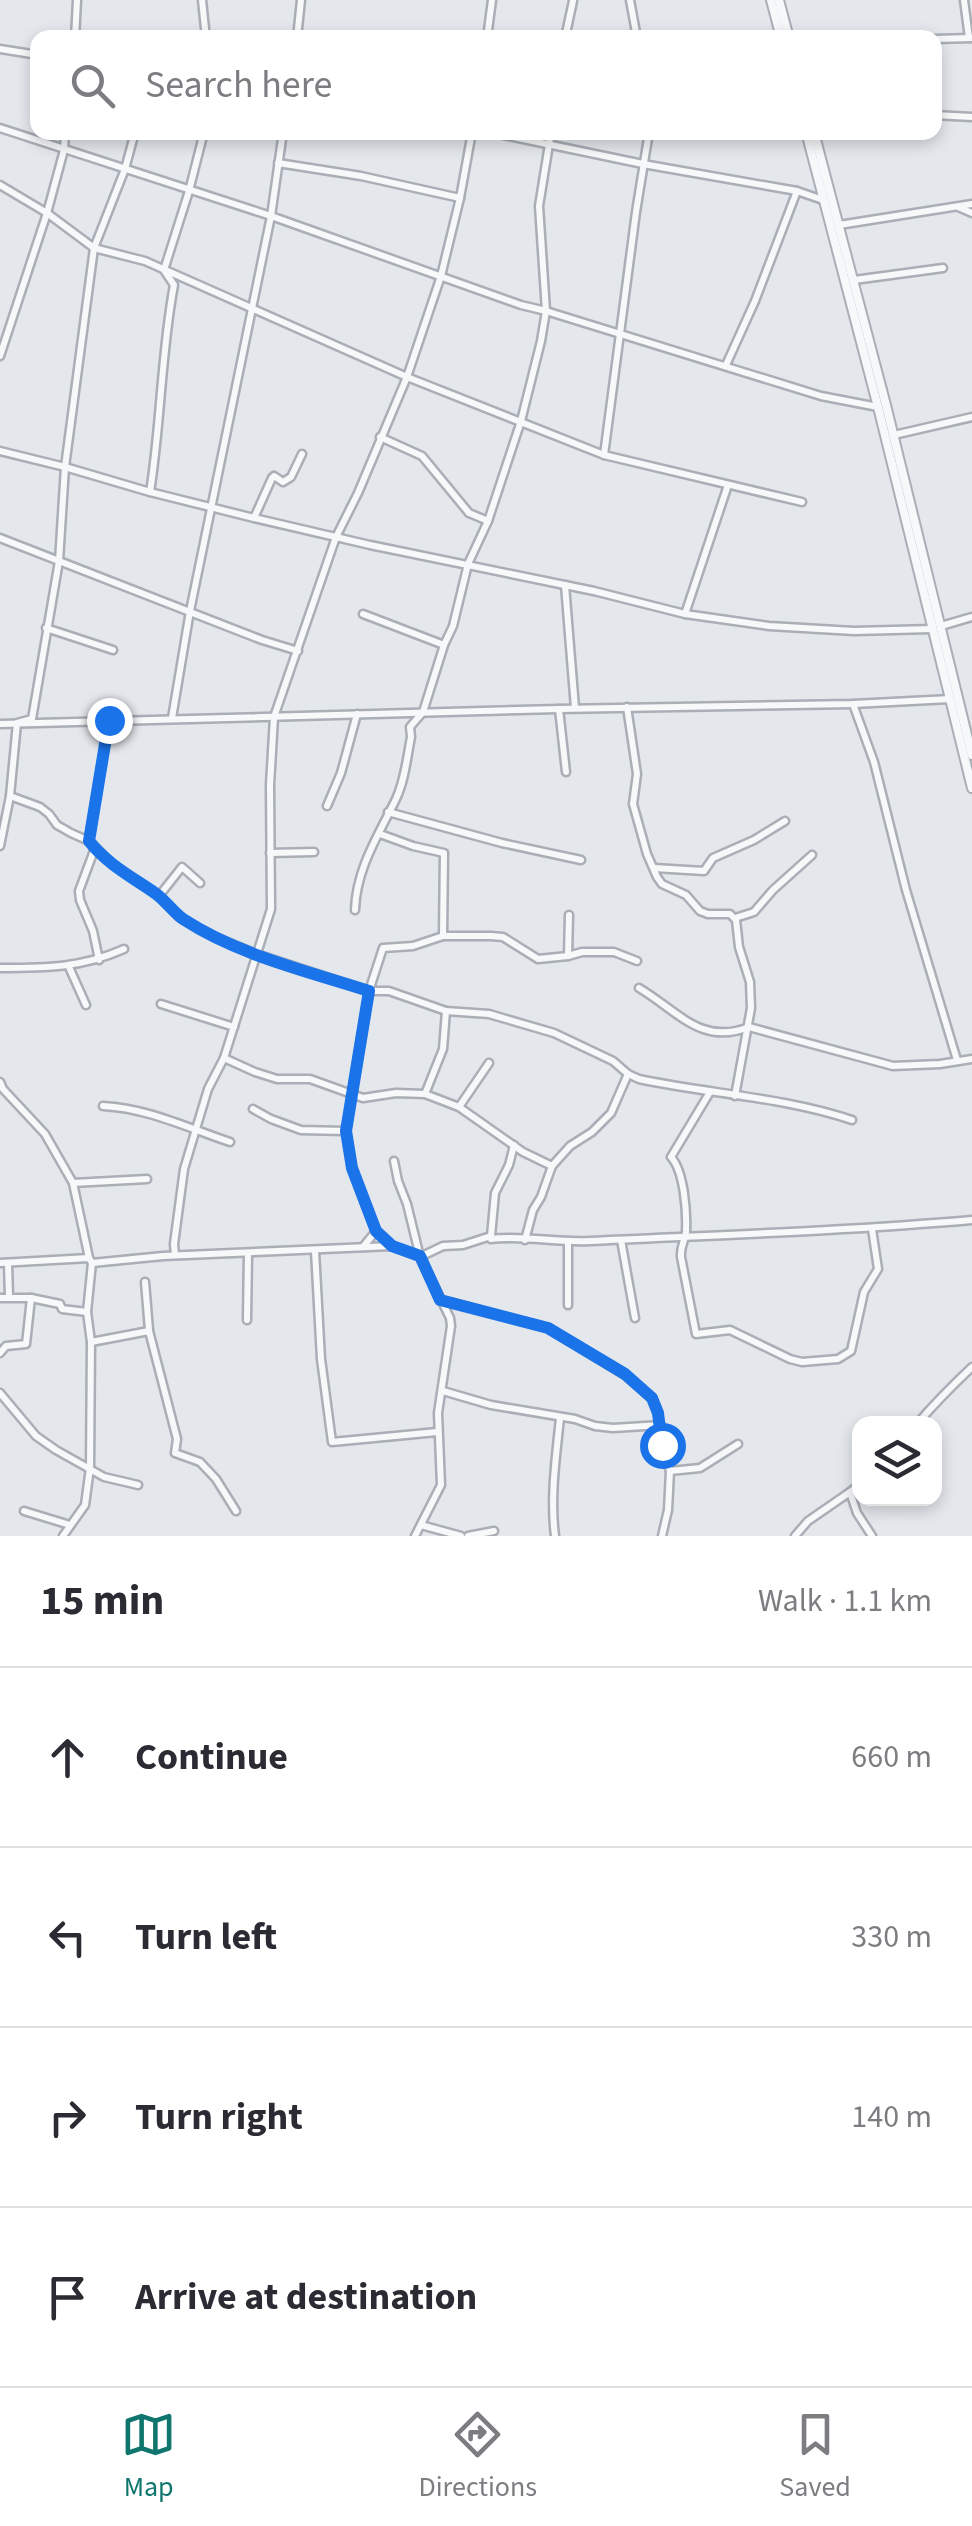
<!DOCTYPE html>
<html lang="en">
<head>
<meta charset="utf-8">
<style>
  :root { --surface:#fff; --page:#f2f2f3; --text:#2b2b33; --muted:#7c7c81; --line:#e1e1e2; --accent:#0f766e }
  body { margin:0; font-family:"Source Sans 3",sans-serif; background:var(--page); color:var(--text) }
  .controls { position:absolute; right:30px; bottom:30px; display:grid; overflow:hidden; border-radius:20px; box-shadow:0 5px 15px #0003 }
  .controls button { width:90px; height:90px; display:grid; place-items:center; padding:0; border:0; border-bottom:2px solid var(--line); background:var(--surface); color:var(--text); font:50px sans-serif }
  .stop { position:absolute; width:30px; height:30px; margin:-22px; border:8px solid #1a73e8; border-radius:50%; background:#fff }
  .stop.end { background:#1a73e8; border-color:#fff; box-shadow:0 2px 10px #0008 }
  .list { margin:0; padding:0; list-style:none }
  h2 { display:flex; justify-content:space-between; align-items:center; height:130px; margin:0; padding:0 40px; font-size:42px }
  h2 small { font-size:32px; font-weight:400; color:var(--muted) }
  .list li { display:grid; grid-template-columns:65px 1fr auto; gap:30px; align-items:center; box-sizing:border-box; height:180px; padding:0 40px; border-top:2px solid var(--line) }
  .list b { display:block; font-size:38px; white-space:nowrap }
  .list em { font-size:32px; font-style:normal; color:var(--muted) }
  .icon { flex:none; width:55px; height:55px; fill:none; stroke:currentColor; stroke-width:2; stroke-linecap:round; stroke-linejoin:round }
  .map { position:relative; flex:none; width:972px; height:1536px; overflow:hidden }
  .search { position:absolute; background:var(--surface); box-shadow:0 5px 15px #0003; left:30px; right:30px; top:30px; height:110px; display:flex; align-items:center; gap:25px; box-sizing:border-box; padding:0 35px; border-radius:20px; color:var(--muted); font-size:38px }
  .sheet { height:850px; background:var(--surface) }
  nav { display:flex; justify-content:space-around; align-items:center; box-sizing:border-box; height:140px; border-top:2px solid var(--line); background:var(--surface); font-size:28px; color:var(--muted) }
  nav a { display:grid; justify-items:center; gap:5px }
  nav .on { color:var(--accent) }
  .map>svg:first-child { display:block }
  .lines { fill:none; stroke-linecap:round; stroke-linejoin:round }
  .minor-casing { stroke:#a9aeb7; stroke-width:11 }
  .tertiary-casing { stroke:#a9aeb7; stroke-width:12 }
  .minor { stroke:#f7f8fa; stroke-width:6 }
  .tertiary { stroke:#f7f8fa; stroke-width:8 }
  .route { stroke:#1a73e8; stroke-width:12 }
</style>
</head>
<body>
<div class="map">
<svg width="972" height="1536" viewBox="0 0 972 1536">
  <rect width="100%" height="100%" fill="#e4e7ec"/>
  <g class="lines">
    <g class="minor-casing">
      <g id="minor">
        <polyline points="202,0 206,38"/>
        <polyline points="630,0 637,38"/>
        <polyline points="964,0 969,38"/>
        <polyline points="75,38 77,0"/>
        <polyline points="297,38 301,0"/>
        <polyline points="487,38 492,0"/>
        <polyline points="565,38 573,1"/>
        <polyline points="934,39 972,38"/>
        <polyline points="0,49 38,55"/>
        <polyline points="934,115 972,117"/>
        <polyline points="0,128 271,216 521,305 546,311 821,396 878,407"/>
        <polyline points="489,132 643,164 797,191 823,200"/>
        <polyline points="278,163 361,176 460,198"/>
        <polyline points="0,185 47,213 94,248 145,261 407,377 604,455 802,502"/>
        <polyline points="958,207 972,213"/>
        <polyline points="839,225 972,204"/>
        <polyline points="854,280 943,268"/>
        <polyline points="0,356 47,213 64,150 65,132"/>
        <polyline points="726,365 755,301 797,191"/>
        <polyline points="894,435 972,417"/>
        <polyline points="380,437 422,456 469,513 488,521"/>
        <polyline points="0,451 65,467 150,492 254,518 370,545 594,591 685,614 769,626 854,631 932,629"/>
        <polyline points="604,455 636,212 649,132"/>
        <path d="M150,492c11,-68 11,-139 24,-207l-10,-15 25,-79 15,-59"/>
        <polyline points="254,518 272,478 274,476 283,482 291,477 302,454"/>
        <polyline points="0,538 262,640 298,651"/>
        <polyline points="565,585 575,708"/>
        <polyline points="363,614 444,645"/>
        <polyline points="685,614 728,485"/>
        <polyline points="941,626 972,617"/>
        <polyline points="46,628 113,650"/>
        <polyline points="853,704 874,762 906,890 957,1060"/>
        <polyline points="627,707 637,774 633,804 647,854 657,877 662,884 686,895 700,911 708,914 730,914 736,920 739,947 750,982 751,1008 735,1096"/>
        <polyline points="559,709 566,772"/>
        <polyline points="172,718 190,611 271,216 283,132"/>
        <polyline points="0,724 559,709 853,704 950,699"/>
        <path d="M10,796l30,11 9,7 8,11 14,8 18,8 24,24 46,31 20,21 34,19 43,18 113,37h20l57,20 43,3 65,19 59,28 15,13 11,5c70,15 145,18 213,41"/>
        <polyline points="327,806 341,773 357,714"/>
        <polyline points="388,812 502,843 581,860"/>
        <polyline points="380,834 413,846 444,853 443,936"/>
        <polyline points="89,841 109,720"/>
        <polyline points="0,846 10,796 17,723 32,719 59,561 65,467 94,248 125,169 135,132"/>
        <polyline points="95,848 79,891 80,900 93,931 99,960"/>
        <polyline points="270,853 314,852"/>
        <polyline points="654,868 704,871 713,858 754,840 785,821"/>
        <polyline points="159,896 182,867 200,883"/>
        <path d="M355,910c1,-41 24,-76 41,-111 9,-19 11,-42 15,-62l-1,-10 13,-15 21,-67 9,-19 15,-62 20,-43 33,-100 20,-80 5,-30 -7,-105 12,-74"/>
        <polyline points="735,918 754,912 773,890 812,855"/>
        <polyline points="568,956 569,915"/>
        <polyline points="69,967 86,1005"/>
        <path d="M0,968c46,0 81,0 124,-19"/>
        <path d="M639,988c39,23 62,58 110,39l144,39 47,-2 32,-5"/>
        <polyline points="161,1004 234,1027"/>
        <polyline points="224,1058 255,1072 277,1079 310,1079 363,1098 396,1093 425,1094 459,1107 523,1152 552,1166"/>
        <polyline points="0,1082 3,1089 45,1134 73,1183 89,1258"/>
        <path d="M710,1092l-39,65c13,14 16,54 15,75 -1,9 -6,14 -5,25l15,77 34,-4 60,29 12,3 36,-3 13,-8 13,-59 14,-23 -6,-40"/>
        <polyline points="425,1094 443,1049 446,1011"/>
        <path d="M103,1106c44,2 85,22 127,36"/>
        <polyline points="459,1107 489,1063"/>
        <polyline points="253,1109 271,1119 301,1130 346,1131"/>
        <polyline points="394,1161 398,1181 407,1204 420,1257 450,1318 451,1326 438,1413 441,1485 415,1536"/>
        <polyline points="73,1183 147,1179"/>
        <polyline points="491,1236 495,1193 509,1165 514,1145"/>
        <polyline points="525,1240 533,1210 541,1197 552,1166 570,1146 592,1132 611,1113 628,1074"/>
        <polyline points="621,1240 635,1318"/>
        <polyline points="568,1242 568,1305"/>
        <polyline points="392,1245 376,1231 367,1208 352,1168 346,1131 369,991 383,948 413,946 443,936 491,936 503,937 538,959 568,956 582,952 614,952 637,961"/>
        <polyline points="363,1247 376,1231"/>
        <polyline points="315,1251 321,1359 332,1442 437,1432"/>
        <polyline points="175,1255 174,1244 184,1169 208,1089 224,1058 271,909 270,785 274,717 336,537 358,493 407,377 441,276 460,198 472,132"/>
        <path d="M0,1263l89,-5 3,5 71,-7 229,-10 28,11 23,-11 20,-1 28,-9v3c33,-4 66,4 99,2 128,-6 255,-10 382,-21"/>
        <polyline points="8,1263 9,1297"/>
        <polyline points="145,1282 149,1330"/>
        <polyline points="0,1298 31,1298 60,1304 62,1309 87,1312"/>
        <polyline points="442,1300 548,1328 625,1375 652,1398 658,1413 662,1445 670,1471 668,1510 662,1536"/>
        <polyline points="247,1320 248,1253"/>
        <polyline points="91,1342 149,1331 177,1439 175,1453 200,1462 216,1479 236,1511"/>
        <polyline points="0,1353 6,1346 26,1344 31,1298"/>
        <polyline points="443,1391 491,1405 575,1419 595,1426 613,1428 661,1425"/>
        <polyline points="0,1393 36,1436 56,1450 104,1477 138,1485"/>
        <path d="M917,1424c18,-21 36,-39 55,-57"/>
        <polyline points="670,1471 700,1468 738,1444"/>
        <polyline points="860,1484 850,1492 857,1513 872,1536"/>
        <polyline points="24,1511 70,1525"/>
        <polyline points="421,1525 461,1536"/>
        <polyline points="63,1536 85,1505 90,1468 91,1342 87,1312 92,1263"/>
        <polyline points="468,1536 494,1531"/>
        <path d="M555,1536c-5,-39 1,-79 5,-118"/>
        <polyline points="795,1536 808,1521 850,1492"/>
      </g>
    </g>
    <g class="tertiary-casing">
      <g id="tertiary">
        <polyline points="771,0 781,38"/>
        <polyline points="779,0 789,38"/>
        <polyline points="806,132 878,407 972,788"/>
        <polyline points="814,132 886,405 972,755"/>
      </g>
    </g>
    <use href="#minor" class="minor"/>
    <use href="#tertiary" class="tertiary"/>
  </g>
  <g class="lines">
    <path class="route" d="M109,720l-20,121c18,23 43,36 66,52 11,8 18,19 28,26 55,36 124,52 186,72l-23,140 6,37 24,63 16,15 28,10 20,44 108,28 77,46 27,24 6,15 4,32"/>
  </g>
</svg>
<div class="controls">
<button><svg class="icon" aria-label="layers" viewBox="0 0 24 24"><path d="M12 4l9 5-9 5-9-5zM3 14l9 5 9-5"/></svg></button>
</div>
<div class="stop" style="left:662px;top:1445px"></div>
<div class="stop end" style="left:109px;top:720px"></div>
<div class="search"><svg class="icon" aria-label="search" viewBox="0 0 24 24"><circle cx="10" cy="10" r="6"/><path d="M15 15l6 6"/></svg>Search here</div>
</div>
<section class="sheet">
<h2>15 min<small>Walk · 1.1 km</small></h2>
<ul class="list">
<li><svg class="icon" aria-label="ahead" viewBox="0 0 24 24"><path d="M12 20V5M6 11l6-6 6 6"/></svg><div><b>Continue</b></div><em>660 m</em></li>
<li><svg class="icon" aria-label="left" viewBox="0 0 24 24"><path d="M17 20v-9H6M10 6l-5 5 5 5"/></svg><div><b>Turn left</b></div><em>330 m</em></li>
<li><svg class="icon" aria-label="right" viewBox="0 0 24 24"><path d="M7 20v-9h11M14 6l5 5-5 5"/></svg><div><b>Turn right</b></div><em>140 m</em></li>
<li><svg class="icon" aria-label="arrive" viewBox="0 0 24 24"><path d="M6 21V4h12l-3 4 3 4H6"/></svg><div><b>Arrive at destination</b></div></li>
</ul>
</section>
<nav>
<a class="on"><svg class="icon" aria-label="map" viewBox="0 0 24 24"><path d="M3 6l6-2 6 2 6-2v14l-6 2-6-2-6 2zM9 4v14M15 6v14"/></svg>Map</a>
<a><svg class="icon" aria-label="directions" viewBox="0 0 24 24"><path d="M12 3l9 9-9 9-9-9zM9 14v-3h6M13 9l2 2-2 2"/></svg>Directions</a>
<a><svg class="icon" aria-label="saved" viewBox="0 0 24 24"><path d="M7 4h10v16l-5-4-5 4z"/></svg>Saved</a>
</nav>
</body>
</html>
